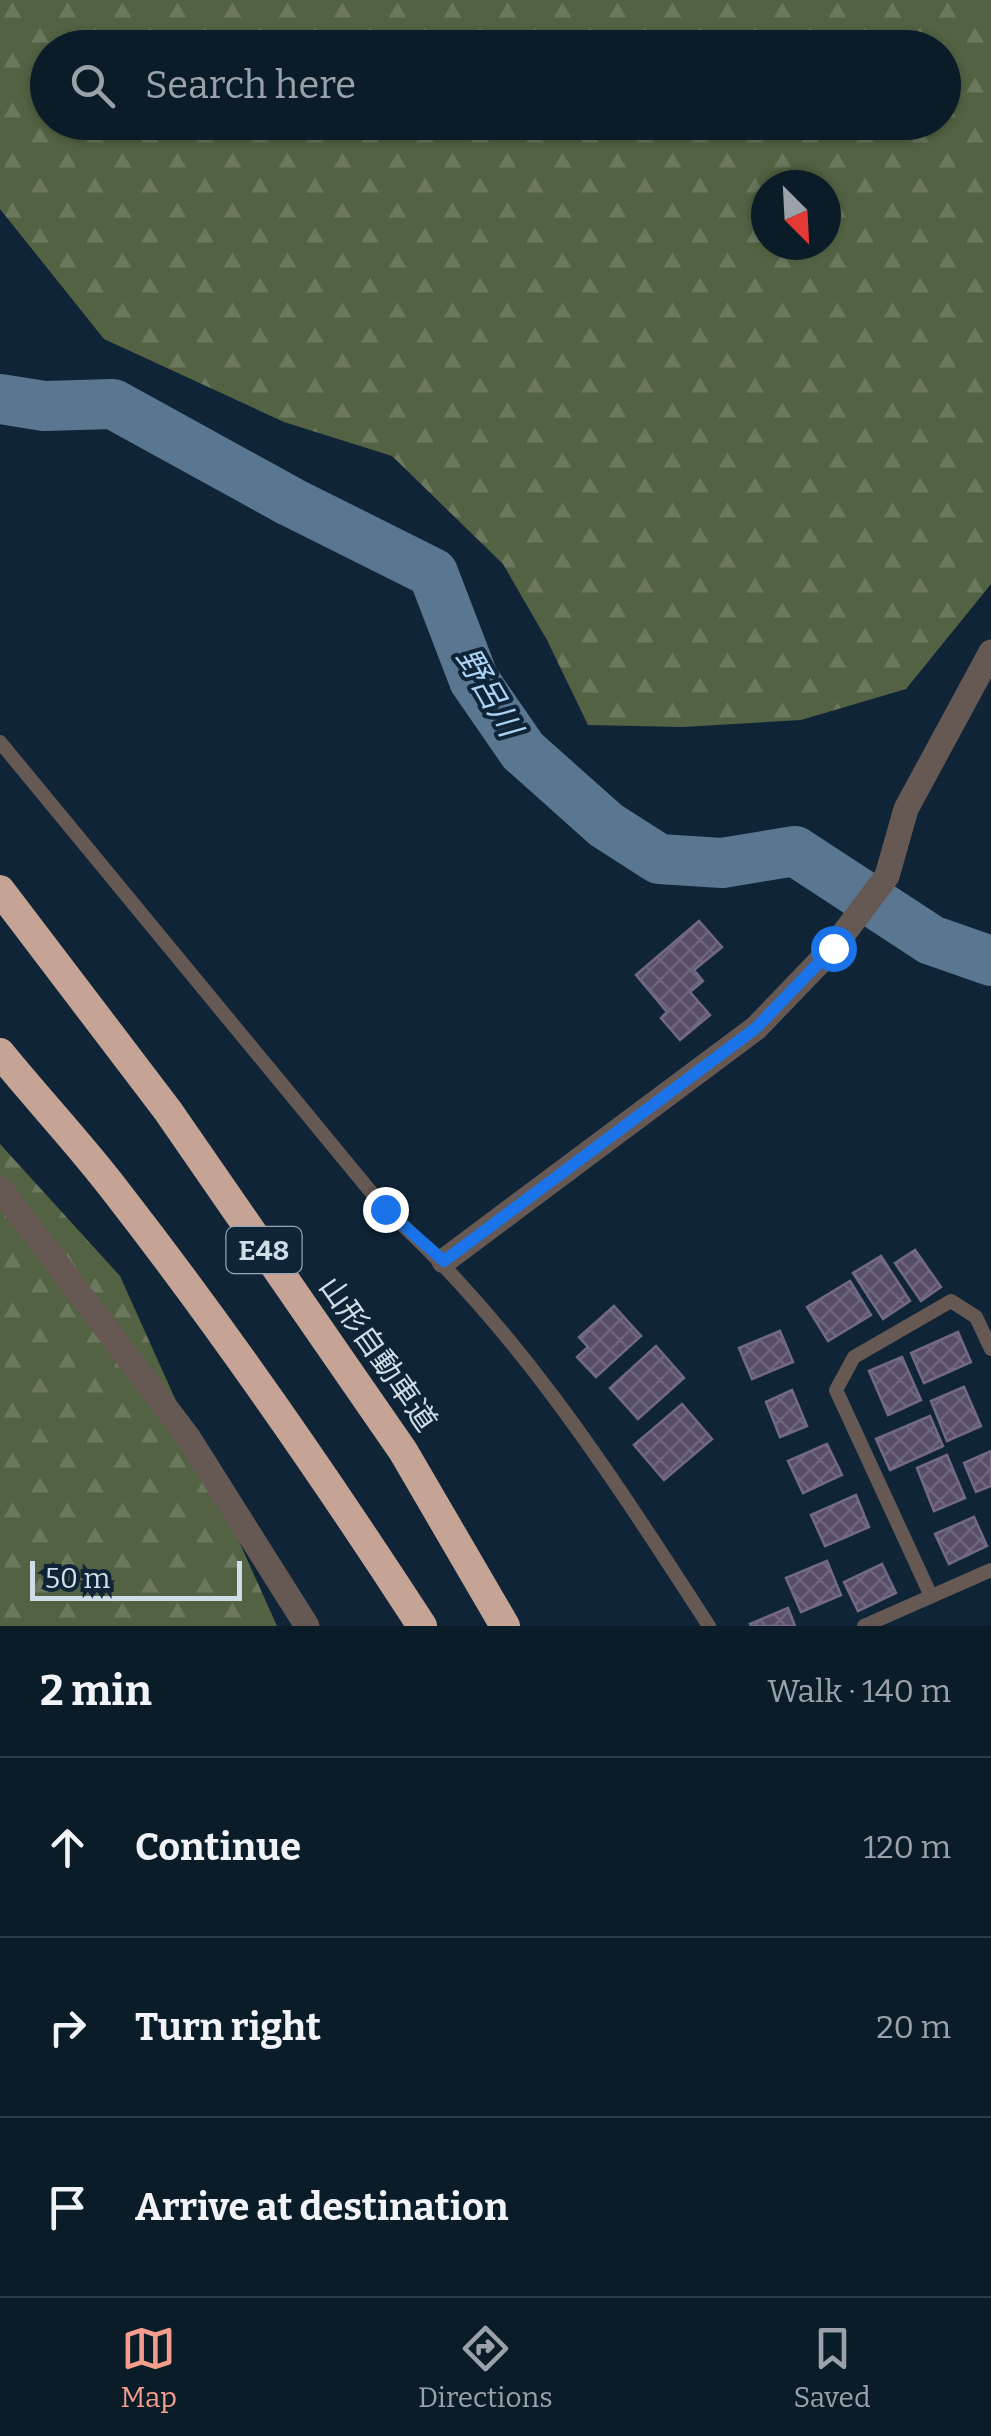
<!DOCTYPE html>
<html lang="en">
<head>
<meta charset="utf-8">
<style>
  :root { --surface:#0b1c29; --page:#192935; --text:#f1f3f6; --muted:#9aa1a8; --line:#2b3a46; --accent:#f49d8c }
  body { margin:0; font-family:Bitter,"Noto Sans JP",serif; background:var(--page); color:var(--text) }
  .compass { position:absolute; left:751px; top:170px; width:90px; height:90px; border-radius:50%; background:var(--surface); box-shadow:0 2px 8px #0004; rotate:156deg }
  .scale { position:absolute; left:30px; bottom:25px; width:212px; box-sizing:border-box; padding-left:10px; border:5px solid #cfdde9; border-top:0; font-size:28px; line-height:35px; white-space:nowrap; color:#cfdde9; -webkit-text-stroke:8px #0f2537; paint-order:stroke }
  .stop { position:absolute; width:30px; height:30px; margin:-22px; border:8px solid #1a73e8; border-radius:50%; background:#fff }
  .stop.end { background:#1a73e8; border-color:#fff; box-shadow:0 2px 10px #0008 }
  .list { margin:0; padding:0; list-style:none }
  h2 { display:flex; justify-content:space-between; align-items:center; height:130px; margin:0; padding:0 40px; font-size:42px }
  h2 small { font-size:32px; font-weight:400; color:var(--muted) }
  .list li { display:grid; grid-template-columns:65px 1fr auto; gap:30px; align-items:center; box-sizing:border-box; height:180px; padding:0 40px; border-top:2px solid var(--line) }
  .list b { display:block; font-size:38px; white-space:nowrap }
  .list em { font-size:32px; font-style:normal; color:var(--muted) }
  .icon { flex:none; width:55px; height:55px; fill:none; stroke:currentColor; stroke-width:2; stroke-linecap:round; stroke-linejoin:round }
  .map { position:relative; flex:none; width:991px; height:1626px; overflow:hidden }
  .search { position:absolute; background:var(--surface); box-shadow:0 2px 8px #0004; left:30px; right:30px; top:30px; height:110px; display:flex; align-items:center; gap:25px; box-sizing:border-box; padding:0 35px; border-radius:55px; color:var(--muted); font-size:38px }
  .sheet { height:670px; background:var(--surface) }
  nav { display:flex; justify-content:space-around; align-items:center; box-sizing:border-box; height:140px; border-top:2px solid var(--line); background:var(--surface); font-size:28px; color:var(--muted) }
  nav a { display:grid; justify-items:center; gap:5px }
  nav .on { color:var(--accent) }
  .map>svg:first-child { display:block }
  .forest { fill:url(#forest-firs); fill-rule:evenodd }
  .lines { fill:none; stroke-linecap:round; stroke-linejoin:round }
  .river { stroke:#597790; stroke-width:50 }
  .building { fill:url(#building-cross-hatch); stroke:#746984; stroke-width:2.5 }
  .service { stroke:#665953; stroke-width:14 }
  .minor { stroke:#665953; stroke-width:25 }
  .motorway { stroke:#c5a496; stroke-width:30 }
  .route { stroke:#1a73e8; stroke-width:12 }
  .labels { text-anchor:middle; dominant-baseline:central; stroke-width:8; stroke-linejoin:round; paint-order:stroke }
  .shield { fill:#0f2537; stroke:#95a6b4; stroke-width:2.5 }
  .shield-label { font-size:28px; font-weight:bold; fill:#cfdde9 }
  .street-label { font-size:30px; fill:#cfdde9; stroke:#0f2537 }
  .water-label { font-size:32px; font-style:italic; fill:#a9d2f5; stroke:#0f2537 }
</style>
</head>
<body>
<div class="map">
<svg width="991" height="1626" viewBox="0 0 991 1626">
  <defs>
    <pattern id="forest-firs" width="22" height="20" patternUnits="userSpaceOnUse" patternTransform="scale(2.5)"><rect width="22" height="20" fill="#536243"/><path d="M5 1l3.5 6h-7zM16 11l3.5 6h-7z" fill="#6b785e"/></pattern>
    <pattern id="building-cross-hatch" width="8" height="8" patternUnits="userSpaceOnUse" patternTransform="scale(2.5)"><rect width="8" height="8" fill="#574d67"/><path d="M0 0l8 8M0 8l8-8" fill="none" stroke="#6e667d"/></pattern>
  </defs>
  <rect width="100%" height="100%" fill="#0f2537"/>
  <g class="forest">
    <path d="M0,0h991v584l-85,105 -105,31 -118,7 -95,-2 -41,-85 -44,-76 -111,-108 -108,-34 -180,-83 -104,-130zM48,48h896v74h-896zM766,185h60v60h-60z"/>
    <polygon points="0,1144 120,1276 277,1626 0,1626"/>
  </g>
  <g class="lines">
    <polyline class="river" points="0,399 44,406 113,404 291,502 433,573 474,680 523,751 606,825 659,859 722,863 795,851 931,940 991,961"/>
  </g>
  <g class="building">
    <polygon points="699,921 722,947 694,970 703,981 690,992 710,1015 680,1040 661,1018 667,1012 636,975"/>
    <polygon points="915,1250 941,1287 921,1301 895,1263"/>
    <polygon points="881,1256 910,1301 883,1319 853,1273"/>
    <polygon points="850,1281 871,1315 828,1341 807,1307"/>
    <polygon points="614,1306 641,1336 596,1377 577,1357 588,1347 579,1337"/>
    <polygon points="780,1331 793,1362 752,1379 739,1348"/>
    <polygon points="958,1332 971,1362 924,1383 911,1353"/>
    <polygon points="656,1346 684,1378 638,1419 610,1388"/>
    <polygon points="902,1357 921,1400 888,1415 869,1371"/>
    <polygon points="964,1387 981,1426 947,1441 931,1401"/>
    <polygon points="792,1390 807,1426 780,1437 766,1402"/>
    <polygon points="682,1404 712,1439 664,1480 634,1445"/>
    <polygon points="930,1416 943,1446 890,1470 876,1439"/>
    <polygon points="827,1444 842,1475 803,1493 788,1461"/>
    <polygon points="991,1451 991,1486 976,1492 964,1463"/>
    <polygon points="947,1455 965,1498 934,1511 917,1468"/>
    <polygon points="856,1495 869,1527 825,1546 811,1515"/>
    <polygon points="974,1517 987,1546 949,1564 935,1534"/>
    <polygon points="827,1561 841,1595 801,1612 786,1578"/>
    <polygon points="882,1564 896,1593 858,1611 844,1582"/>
    <polygon points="788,1608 795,1626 751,1626 750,1624"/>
  </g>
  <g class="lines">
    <g class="service">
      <path d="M0,742l385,467c132,118 228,269 324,417"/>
      <polyline points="931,1596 836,1390 854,1357 951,1301 976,1317 991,1349"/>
      <polyline points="864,1626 991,1570"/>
    </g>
    <g class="minor">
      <polyline points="0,1188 188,1437 307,1626"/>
      <polyline points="444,1261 756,1028 833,948 887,876 906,809 991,652"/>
    </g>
    <g class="motorway">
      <polyline points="0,890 168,1111 403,1451 505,1626"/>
      <path d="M0,1053c39,48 81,92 118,141 108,139 208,284 304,432"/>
    </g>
  </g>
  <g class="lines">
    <polyline class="route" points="385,1209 444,1261 756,1028 833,948"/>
  </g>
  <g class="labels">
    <rect class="shield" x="226.5" y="1227" width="75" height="46" rx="8"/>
    <g class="shield-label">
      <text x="264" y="1250">E48</text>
    </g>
    <g class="street-label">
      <text transform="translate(378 1354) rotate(55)">山形自動車道</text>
    </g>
    <g class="water-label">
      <text transform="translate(489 692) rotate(60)">野呂川</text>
    </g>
  </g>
</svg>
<svg class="compass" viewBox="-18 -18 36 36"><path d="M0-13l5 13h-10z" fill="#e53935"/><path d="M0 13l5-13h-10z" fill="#9aa1a8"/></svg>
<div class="scale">50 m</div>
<div class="stop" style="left:833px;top:948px"></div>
<div class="stop end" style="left:385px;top:1209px"></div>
<div class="search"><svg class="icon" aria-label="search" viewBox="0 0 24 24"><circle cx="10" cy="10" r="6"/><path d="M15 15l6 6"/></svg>Search here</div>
</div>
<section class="sheet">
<h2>2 min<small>Walk · 140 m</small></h2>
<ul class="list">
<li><svg class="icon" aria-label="ahead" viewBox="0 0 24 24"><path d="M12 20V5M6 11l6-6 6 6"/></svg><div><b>Continue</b></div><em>120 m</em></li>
<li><svg class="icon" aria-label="right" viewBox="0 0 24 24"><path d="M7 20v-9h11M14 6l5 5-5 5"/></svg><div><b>Turn right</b></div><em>20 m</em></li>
<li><svg class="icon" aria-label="arrive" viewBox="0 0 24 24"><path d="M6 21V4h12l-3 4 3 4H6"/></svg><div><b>Arrive at destination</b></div></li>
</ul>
</section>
<nav>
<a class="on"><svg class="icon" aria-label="map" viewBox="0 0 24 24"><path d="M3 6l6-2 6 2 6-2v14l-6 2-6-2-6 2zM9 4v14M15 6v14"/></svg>Map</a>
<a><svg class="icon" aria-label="directions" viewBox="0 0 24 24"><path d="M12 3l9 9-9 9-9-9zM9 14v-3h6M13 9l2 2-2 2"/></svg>Directions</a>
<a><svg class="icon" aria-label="saved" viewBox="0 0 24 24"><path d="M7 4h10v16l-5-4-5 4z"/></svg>Saved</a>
</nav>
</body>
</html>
